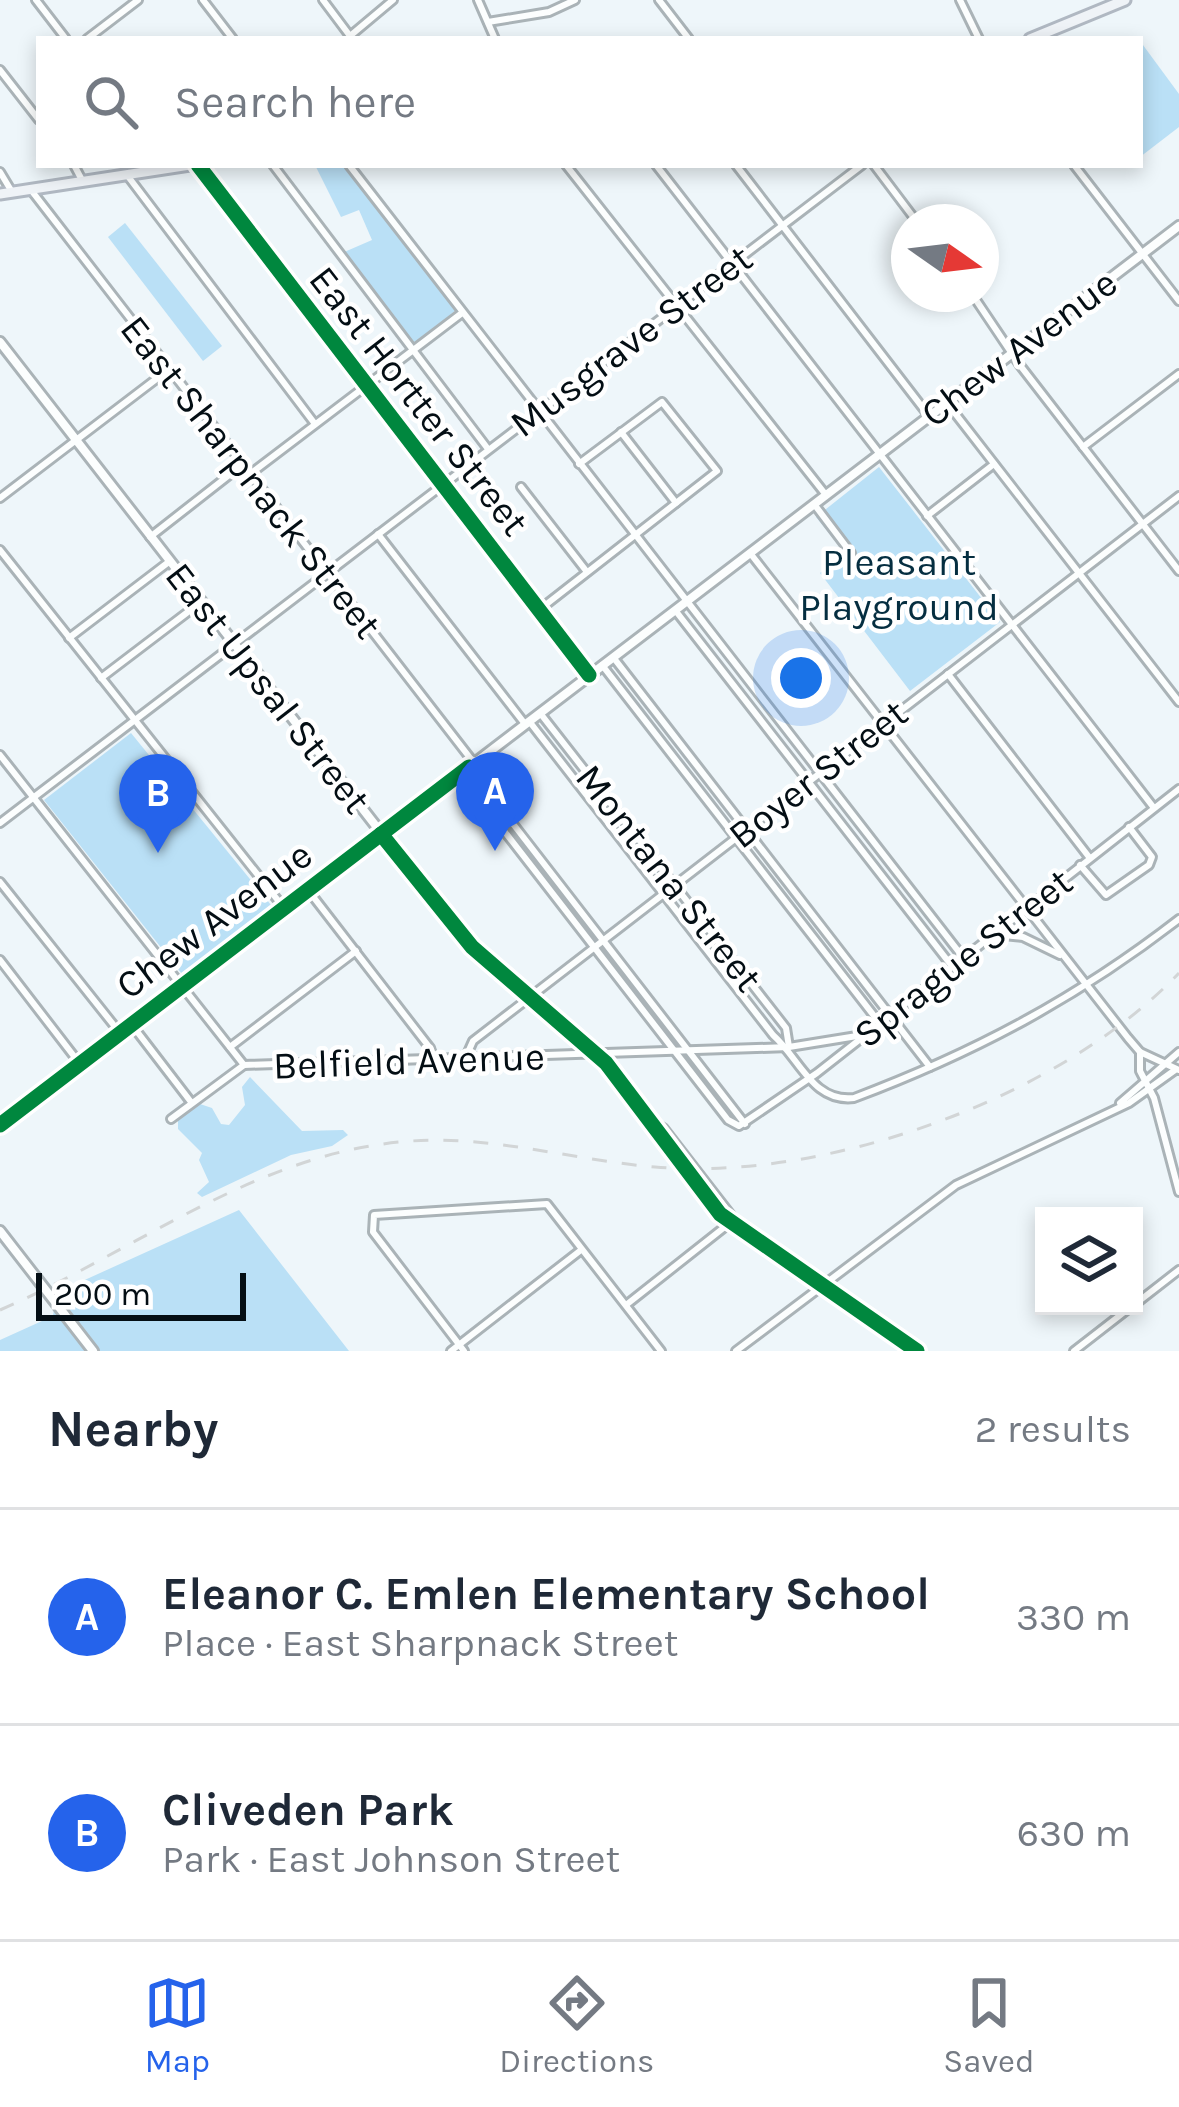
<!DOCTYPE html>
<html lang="en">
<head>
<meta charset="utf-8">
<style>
  :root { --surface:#fff; --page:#f2f2f3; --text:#1f2937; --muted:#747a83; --line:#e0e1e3; --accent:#2563eb }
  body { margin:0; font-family:Karla,sans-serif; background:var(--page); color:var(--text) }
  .controls { position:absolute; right:36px; bottom:36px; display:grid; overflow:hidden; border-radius:0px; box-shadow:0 6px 18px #0003 }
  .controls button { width:108px; height:108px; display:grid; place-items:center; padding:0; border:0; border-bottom:3px solid var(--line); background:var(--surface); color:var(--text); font:60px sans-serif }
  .compass { position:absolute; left:891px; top:204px; width:108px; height:108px; border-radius:50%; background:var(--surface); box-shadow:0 6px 18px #0003; rotate:104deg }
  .scale { position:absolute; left:36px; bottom:30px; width:210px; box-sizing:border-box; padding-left:12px; border:6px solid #040e14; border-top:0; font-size:33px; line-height:42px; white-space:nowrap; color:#040e14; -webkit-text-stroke:9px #fff; paint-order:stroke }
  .you { position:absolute; left:801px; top:678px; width:42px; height:42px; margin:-30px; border:9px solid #fff; border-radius:50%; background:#1a73e8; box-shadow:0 0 0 18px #1a73e833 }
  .badge { display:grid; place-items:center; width:78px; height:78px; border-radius:50%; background:var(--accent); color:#fff; font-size:39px; font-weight:700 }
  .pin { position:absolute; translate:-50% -99px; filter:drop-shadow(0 3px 6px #0008) }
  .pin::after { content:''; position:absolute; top:63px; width:42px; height:36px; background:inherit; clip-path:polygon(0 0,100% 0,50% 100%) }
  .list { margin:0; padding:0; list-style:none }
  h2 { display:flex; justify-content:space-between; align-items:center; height:156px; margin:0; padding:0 48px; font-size:51px }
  h2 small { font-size:39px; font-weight:400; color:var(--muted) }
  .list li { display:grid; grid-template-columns:78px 1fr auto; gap:36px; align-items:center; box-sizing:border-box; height:216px; padding:0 48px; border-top:3px solid var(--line) }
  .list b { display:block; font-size:45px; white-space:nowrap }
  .list p { margin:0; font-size:39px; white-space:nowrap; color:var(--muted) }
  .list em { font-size:39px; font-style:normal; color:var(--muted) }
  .icon { flex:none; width:66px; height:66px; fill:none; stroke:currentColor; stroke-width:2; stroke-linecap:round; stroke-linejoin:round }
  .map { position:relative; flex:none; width:1179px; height:1351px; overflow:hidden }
  .search { position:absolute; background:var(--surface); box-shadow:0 6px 18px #0003; left:36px; right:36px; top:36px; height:132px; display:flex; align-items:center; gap:30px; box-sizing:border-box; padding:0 42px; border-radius:0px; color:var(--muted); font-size:45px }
  .sheet { height:588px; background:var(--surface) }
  nav { display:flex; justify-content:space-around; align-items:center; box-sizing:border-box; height:168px; border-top:3px solid var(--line); background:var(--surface); font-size:33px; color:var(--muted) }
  nav a { display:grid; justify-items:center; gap:6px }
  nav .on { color:var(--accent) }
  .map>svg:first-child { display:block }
  .green { fill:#bae0f6 }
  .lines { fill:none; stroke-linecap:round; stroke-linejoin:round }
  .minor-casing { stroke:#aab3b7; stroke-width:12 }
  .tertiary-casing { stroke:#aab3b7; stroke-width:14 }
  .secondary-casing { stroke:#aab3b7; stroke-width:14 }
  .primary-casing { stroke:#b0b8c2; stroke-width:15 }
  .minor { stroke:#fcfefe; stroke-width:6 }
  .tertiary { stroke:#fcfefe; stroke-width:8 }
  .secondary { stroke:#fcfefe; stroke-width:8 }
  .primary { stroke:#eff3f7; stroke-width:9 }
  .rail { stroke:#d2d5d6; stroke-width:3; stroke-dasharray:15 15; stroke-linecap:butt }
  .cycleway-casing { stroke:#fff; stroke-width:22 }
  .cycleway { stroke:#00873e; stroke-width:15 }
  .labels { text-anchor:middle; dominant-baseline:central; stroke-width:9; stroke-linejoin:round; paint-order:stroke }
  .street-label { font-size:39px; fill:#040e14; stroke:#fff }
  .park-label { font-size:39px; fill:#052e40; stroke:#fff }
</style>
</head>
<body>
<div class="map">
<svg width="1179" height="1351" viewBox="0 0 1179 1351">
  <rect width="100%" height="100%" fill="#eef6fa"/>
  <g class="green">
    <polygon points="1140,41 1179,94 1179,127 1140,157"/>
    <polygon points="315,165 345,165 456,310 414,345 342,253 372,240 359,210 341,217"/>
    <polygon points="125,223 222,346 203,361 108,237"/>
    <polygon points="879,467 1000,622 910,691 820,573 845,553 816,517"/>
    <polygon points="131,733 271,905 182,974 44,800"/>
    <polygon points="250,1077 302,1131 343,1130 348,1135 332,1146 291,1155 202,1197 197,1193 209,1182 199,1160 202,1153 178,1129 178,1120 197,1103 212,1108 221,1124 229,1125 245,1105 242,1087"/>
    <polygon points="239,1210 349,1351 0,1351 0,1340 53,1316 56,1293"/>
  </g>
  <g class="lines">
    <g class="minor-casing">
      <g id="minor">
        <polyline points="36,0 66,39"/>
        <polyline points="203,0 233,39"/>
        <polyline points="323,0 350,36"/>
        <polyline points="478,0 495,39"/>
        <polyline points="659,0 689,39"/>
        <polyline points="960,0 979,39"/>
        <polyline points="488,22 549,12 575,0"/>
        <polyline points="350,36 393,0"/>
        <polyline points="87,39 138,0"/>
        <polyline points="0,70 39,120"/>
        <polyline points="74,165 83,182"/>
        <polyline points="198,165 589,675"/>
        <polyline points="273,165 488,449"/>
        <polyline points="349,165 962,956"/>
        <polyline points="566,165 826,495"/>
        <polyline points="656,165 1154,808"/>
        <polyline points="736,165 929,416"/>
        <polyline points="874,165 917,222"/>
        <polyline points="1074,165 1179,301"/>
        <polyline points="0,172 12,192"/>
        <polyline points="127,175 315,424"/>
        <polyline points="31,190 474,763"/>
        <polyline points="972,294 1019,364 1179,571"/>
        <polyline points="947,403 1179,702"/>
        <polyline points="621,432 676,503"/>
        <polyline points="1083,447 1179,374"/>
        <polyline points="250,474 462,313"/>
        <polyline points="521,487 587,572"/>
        <polyline points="0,498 168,370"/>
        <polyline points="814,504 851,553"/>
        <polyline points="927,516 994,464"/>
        <polyline points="378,534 525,724"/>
        <polyline points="150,537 242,465"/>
        <polyline points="0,550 284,908"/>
        <polyline points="750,553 1128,1038 1140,1052 1179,1070"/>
        <polyline points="539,610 717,471 662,402 579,464"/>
        <polyline points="675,610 951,965"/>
        <polyline points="69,638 170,561"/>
        <polyline points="613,657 930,1067"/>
        <polyline points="602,665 878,1021"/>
        <polyline points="948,674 1089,857"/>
        <polyline points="101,678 201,602"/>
        <polyline points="540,713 786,1028 789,1047"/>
        <path d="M529,721l244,314c27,24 40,68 81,63 122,-46 223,-100 325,-179"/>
        <polyline points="0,755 244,1065"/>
        <polyline points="469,767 745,1124"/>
        <polyline points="460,774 728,1120 739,1126 817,1073 1179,789"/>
        <polyline points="0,823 862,165"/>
        <polyline points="1080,865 1106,895 1149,865 1152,857 1129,827"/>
        <polyline points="0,882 120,1033"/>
        <polyline points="308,890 430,1048 434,1060"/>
        <polyline points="994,934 1023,937 1060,955"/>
        <polyline points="0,960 80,1064"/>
        <polyline points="132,1025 191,1102"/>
        <polyline points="230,1047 356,951"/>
        <polyline points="1140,1052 1140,1071 1154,1098 1179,1192"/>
        <polyline points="465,1059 473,1041 1179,496"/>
        <polyline points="244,1065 789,1047 857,1036"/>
        <polyline points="1120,1103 1179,1052"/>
        <polyline points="171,1119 244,1065"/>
        <polyline points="626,1305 731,1222"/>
        <polyline points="1134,1305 1179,1270"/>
        <polyline points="451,1351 581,1250"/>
        <polyline points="464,1351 373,1232 374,1215 547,1204 661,1351"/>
        <polyline points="736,1351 956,1185 1129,1103 1175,1070"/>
        <polyline points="1074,1351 1132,1306"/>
      </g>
    </g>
    <g class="tertiary-casing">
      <g id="tertiary">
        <polyline points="0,342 466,942 606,1063 720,1214 917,1351"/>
        <polyline points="651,1122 663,1129 732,1218"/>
        <polyline points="0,1125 1179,226"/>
      </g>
    </g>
    <g class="secondary-casing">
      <polyline id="secondary" points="0,1231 93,1351"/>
    </g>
    <g class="primary-casing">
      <g id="primary">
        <polyline points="1030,39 1125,0"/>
        <polyline points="0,194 190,165"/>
      </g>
    </g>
    <use href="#minor" class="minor"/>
    <use href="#tertiary" class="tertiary"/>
    <use href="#secondary" class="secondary"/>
    <use href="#primary" class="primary"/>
    <path class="rail" d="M0,1310c127,-55 244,-147 383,-166 94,-14 179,15 272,23 171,15 405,-69 524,-194"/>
    <g class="cycleway-casing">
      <g id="cycleway">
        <polyline points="198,165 589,675"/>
        <polyline points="381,834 472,947 606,1063 720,1214 917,1351"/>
        <polyline points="0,1125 469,767"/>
      </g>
    </g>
    <use href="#cycleway" class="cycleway"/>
  </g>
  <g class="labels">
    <g class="street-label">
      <text transform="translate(631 341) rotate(-37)">Musgrave Street</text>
      <text transform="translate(1019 348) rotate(-37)">Chew Avenue</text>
      <text transform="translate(419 401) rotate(52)">East Hortter Street</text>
      <text transform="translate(251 477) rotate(52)">East Sharpnack Street</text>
      <text transform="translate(268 688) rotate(52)">East Upsal Street</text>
      <text transform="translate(818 774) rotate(-38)">Boyer Street</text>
      <text transform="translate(669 878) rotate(52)">Montana Street</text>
      <text transform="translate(214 920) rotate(-37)">Chew Avenue</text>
      <text transform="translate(963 958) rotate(-38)">Sprague Street</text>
      <text transform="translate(409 1061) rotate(-2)">Belfield Avenue</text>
    </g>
    <g class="park-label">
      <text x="899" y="562">Pleasant<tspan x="899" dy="45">Playground</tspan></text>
    </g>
  </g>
</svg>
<div class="controls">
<button><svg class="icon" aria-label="layers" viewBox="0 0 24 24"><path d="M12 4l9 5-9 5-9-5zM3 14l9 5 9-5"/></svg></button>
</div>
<svg class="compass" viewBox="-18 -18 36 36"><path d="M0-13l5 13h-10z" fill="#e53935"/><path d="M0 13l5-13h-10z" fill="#747a83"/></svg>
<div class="scale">200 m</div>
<div class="you"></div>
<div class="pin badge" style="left:495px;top:851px">A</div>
<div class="pin badge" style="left:158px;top:853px">B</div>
<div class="search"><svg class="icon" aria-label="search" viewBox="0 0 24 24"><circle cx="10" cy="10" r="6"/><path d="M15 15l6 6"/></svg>Search here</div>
</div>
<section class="sheet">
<h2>Nearby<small>2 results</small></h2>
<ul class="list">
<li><span class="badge">A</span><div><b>Eleanor C. Emlen Elementary School</b><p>Place · East Sharpnack Street</p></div><em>330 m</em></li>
<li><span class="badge">B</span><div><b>Cliveden Park</b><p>Park · East Johnson Street</p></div><em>630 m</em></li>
</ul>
</section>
<nav>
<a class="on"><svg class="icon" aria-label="map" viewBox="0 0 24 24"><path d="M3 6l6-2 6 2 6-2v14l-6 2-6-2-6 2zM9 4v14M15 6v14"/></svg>Map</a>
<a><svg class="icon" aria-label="directions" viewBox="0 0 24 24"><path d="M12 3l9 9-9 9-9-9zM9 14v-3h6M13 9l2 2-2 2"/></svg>Directions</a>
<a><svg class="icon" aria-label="saved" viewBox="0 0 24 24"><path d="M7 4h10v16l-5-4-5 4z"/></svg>Saved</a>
</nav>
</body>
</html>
